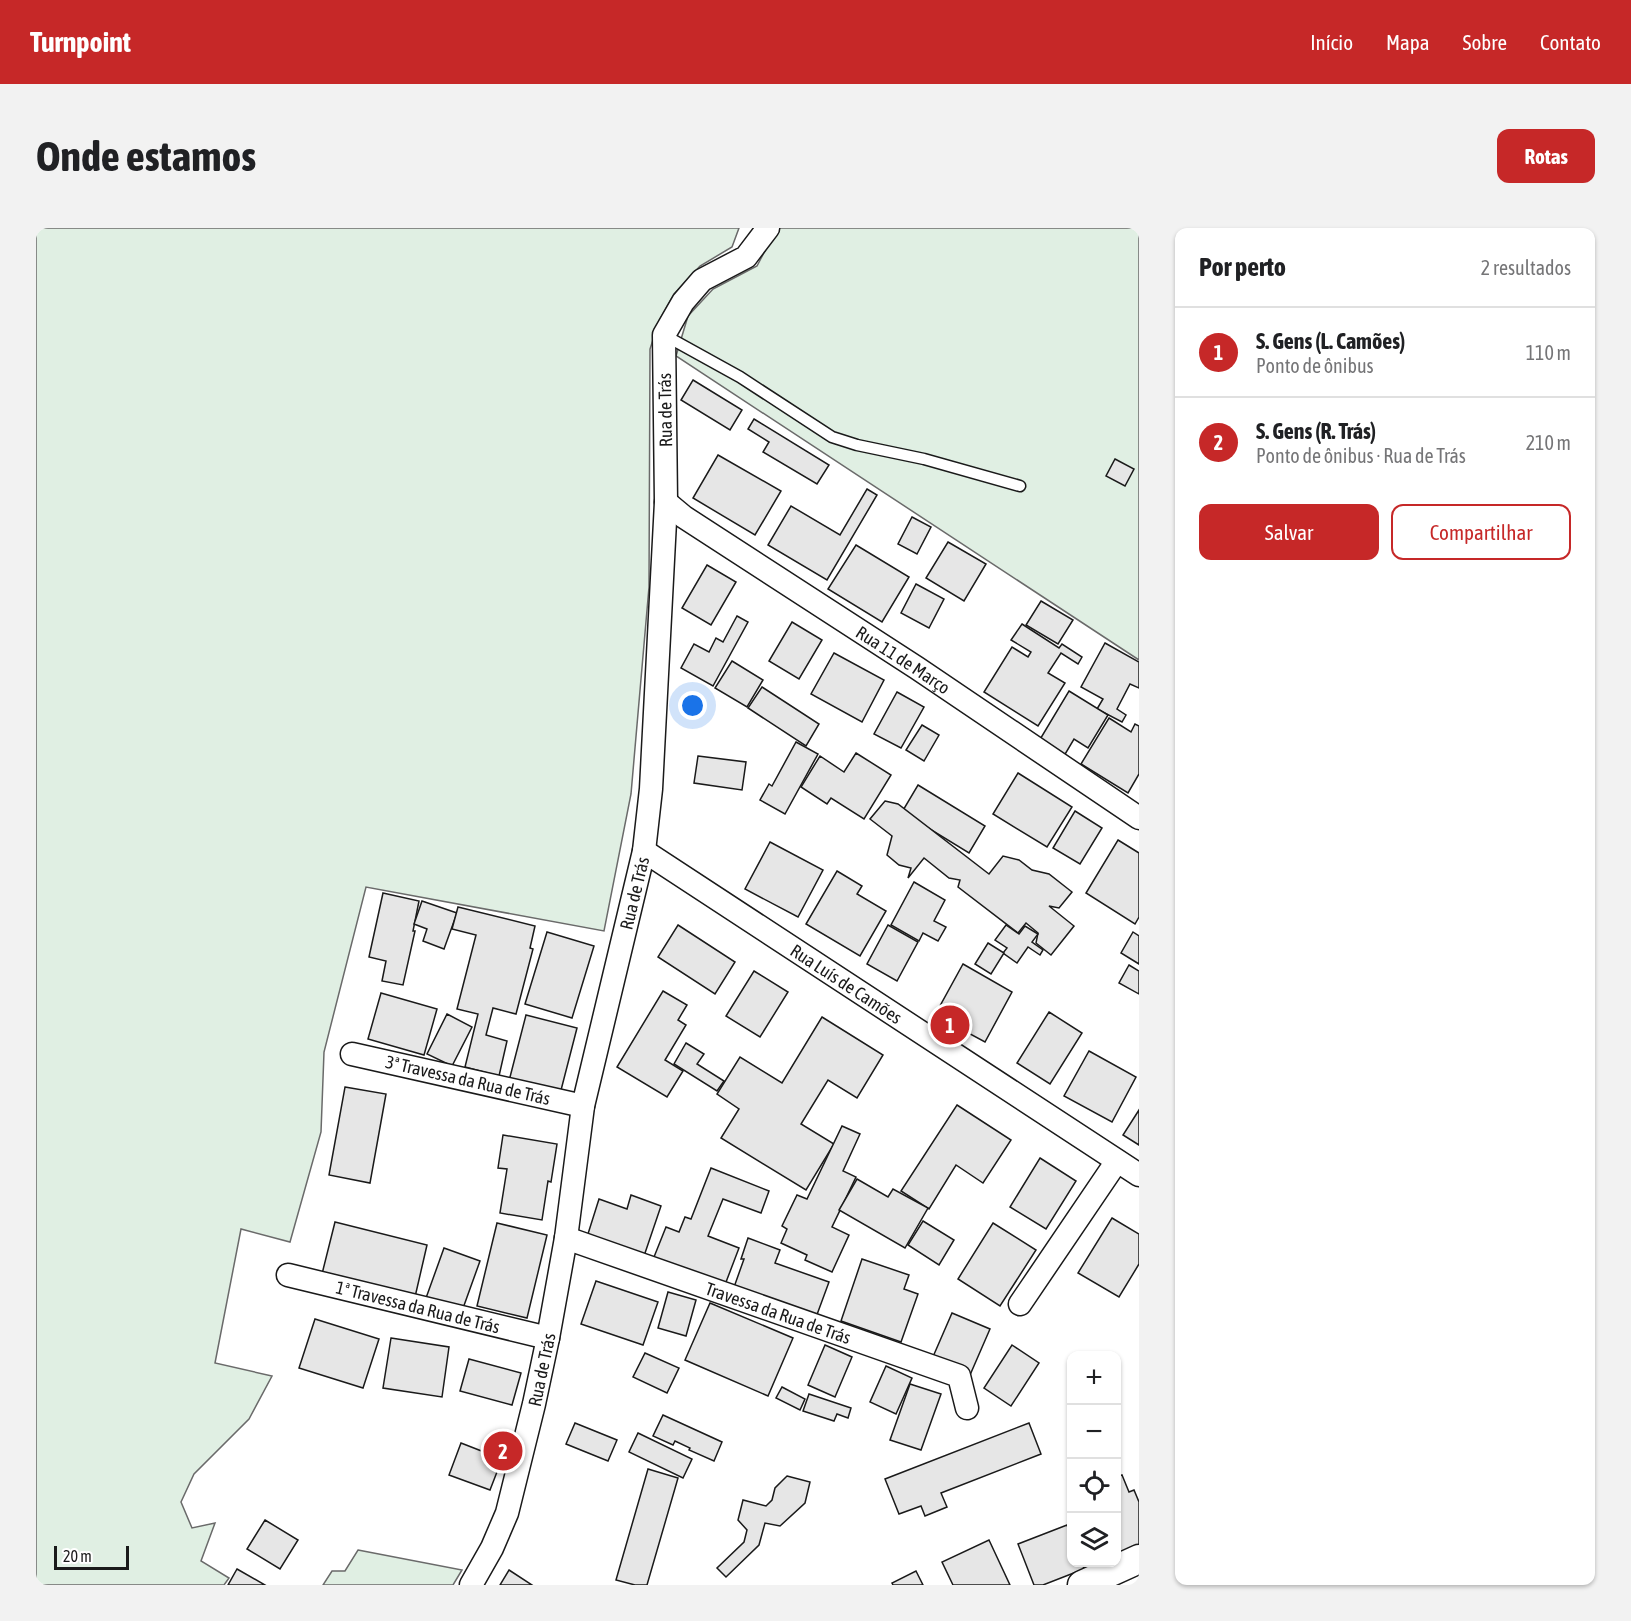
<!DOCTYPE html>
<html lang="pt">
<head>
<meta charset="utf-8">
<style>
  :root { --surface:#fff; --page:#f2f2f2; --text:#202124; --muted:#757577; --line:#e0e0e0; --accent:#c62828 }
  body { margin:0; font-family:"Asap Condensed",sans-serif; background:var(--page); color:var(--text) }
  .controls { position:absolute; right:18px; bottom:18px; display:grid; overflow:hidden; border-radius:12px; box-shadow:0 2px 4px #0004 }
  .controls button { width:54px; height:54px; display:grid; place-items:center; padding:0; border:0; border-bottom:2px solid var(--line); background:var(--surface); color:var(--text); font:30px sans-serif }
  .scale { position:absolute; left:18px; bottom:15px; width:75px; box-sizing:border-box; padding-left:6px; border:3px solid #1a1a1a; border-top:0; font-size:16px; line-height:21px; white-space:nowrap; color:#1a1a1a; -webkit-text-stroke:4px #fff; paint-order:stroke }
  .you { position:absolute; left:657px; top:478px; width:21px; height:21px; margin:-15px; border:4px solid #fff; border-radius:50%; background:#1a73e8; box-shadow:0 0 0 9px #1a73e833 }
  .badge { display:grid; place-items:center; width:39px; height:39px; border-radius:50%; background:var(--accent); color:#fff; font-size:20px; font-weight:700 }
  .pin { position:absolute; translate:-50% -50%; border:3px solid #fff; box-shadow:0 2px 6px #0006 }
  .list { margin:0; padding:0; list-style:none }
  h2 { display:flex; justify-content:space-between; align-items:center; height:78px; margin:0; padding:0 24px; font-size:26px }
  h2 small { font-size:20px; font-weight:400; color:var(--muted) }
  .list li { display:grid; grid-template-columns:39px 1fr auto; gap:18px; align-items:center; box-sizing:border-box; height:90px; padding:0 24px; border-top:2px solid var(--line) }
  .list b { display:block; font-size:22px; white-space:nowrap }
  .list p { margin:0; font-size:20px; white-space:nowrap; color:var(--muted) }
  .list em { font-size:20px; font-style:normal; color:var(--muted) }
  .actions { display:flex; gap:12px; padding:18px 24px }
  .actions a { flex:1; padding:14px 0; border:2px solid var(--accent); border-radius:12px; text-align:center; font-size:21px; color:var(--accent) }
  .actions .main { background:var(--accent); color:#fff }
  .icon { flex:none; width:33px; height:33px; fill:none; stroke:currentColor; stroke-width:2; stroke-linecap:round; stroke-linejoin:round }
  .map { position:relative; flex:none; width:1103px; height:1357px; overflow:hidden; border-radius:12px }
  header { display:flex; align-items:center; gap:36px; box-sizing:border-box; height:84px; padding:0 30px; background:var(--accent); color:#fff }
  header strong { font-size:28px }
  nav { display:flex; gap:33px; margin-inline-start:auto; font-size:21px }
  .intro { display:flex; align-items:center; justify-content:space-between; box-sizing:border-box; height:144px; padding:0 36px }
  h1 { margin:0; font-size:42px }
  .button { padding:15px 27px; border-radius:12px; background:var(--accent); color:#fff; font-size:21px; font-weight:700 }
  main { display:flex; gap:36px; padding:0 36px }
  aside { flex:1; background:var(--surface); border-radius:12px; box-shadow:0 2px 4px #0004 }
  .map>svg:first-child { display:block }
  .green { fill:#e0efe3; stroke:#6a6a6a; stroke-width:1.5 }
  .building { fill:#e6e6e6; stroke:#1a1a1a; stroke-width:1.5 }
  .lines { fill:none; stroke-linecap:round; stroke-linejoin:round }
  .service-casing { stroke:#1a1a1a; stroke-width:13 }
  .minor-casing { stroke:#1a1a1a; stroke-width:25 }
  .tertiary-casing { stroke:#1a1a1a; stroke-width:31 }
  .service { stroke:#fff; stroke-width:10 }
  .minor { stroke:#fff; stroke-width:22 }
  .tertiary { stroke:#fff; stroke-width:28 }
  .labels { text-anchor:middle; dominant-baseline:central; stroke-width:4.5; stroke-linejoin:round; paint-order:stroke }
  .street-label { font-size:18px; fill:#1a1a1a; stroke:#fff }
</style>
</head>
<body>
<header>
<strong>Turnpoint</strong>
<nav><a>Início</a><a>Mapa</a><a>Sobre</a><a>Contato</a></nav>
</header>
<div class="intro"><h1>Onde estamos</h1><a class="button">Rotas</a></div>
<main>
<div class="map">
<svg width="1103" height="1357" viewBox="0 0 1103 1357">
  <rect width="100%" height="100%" fill="#fff"/>
  <g class="green">
    <polygon points="0,0 703,0 696,19 664,38 638,66 623,93 614,121 613,359 595,566 568,703 330,659 288,824 285,904 254,1014 205,1001 179,1135 236,1148 213,1191 158,1246 145,1274 156,1300 179,1295 165,1333 193,1350 188,1357 0,1357"/>
    <polygon points="741,0 1103,0 1103,432 640,128 652,88 677,61 721,38"/>
    <polygon points="322,1322 426,1342 417,1357 287,1357 296,1343 309,1343"/>
  </g>
  <g class="building">
    <polygon points="657,152 706,182 694,202 645,172"/>
    <polygon points="718,191 793,237 781,256 727,224 733,214 712,201"/>
    <polygon points="682,227 745,263 719,307 657,270"/>
    <polygon points="1079,231 1098,241 1089,258 1070,248"/>
    <polygon points="831,261 841,267 791,352 732,317 755,278 804,307"/>
    <polygon points="876,289 895,299 881,326 862,316"/>
    <polygon points="912,314 950,336 928,373 890,350"/>
    <polygon points="820,317 873,349 846,394 792,361"/>
    <polygon points="671,337 700,354 675,397 646,380"/>
    <polygon points="880,356 908,371 893,400 865,385"/>
    <polygon points="1005,373 1037,392 1022,416 990,397"/>
    <polygon points="701,388 712,394 677,458 645,440 658,416 673,424 680,410 687,414"/>
    <polygon points="756,394 786,412 763,451 733,433"/>
    <polygon points="986,396 1023,420 1026,416 1046,429 1042,436 1025,425 1012,445 1029,455 1002,498 948,464 976,419 992,429 995,424 975,412"/>
    <polygon points="1069,415 1103,434 1103,460 1094,456 1081,481 1090,487 1086,494 1061,481 1067,471 1045,459"/>
    <polygon points="798,425 848,452 826,494 775,466"/>
    <polygon points="696,433 727,452 711,479 679,460"/>
    <polygon points="726,459 783,496 770,518 712,480"/>
    <polygon points="1033,463 1072,487 1052,520 1038,511 1028,528 1003,513"/>
    <polygon points="861,464 888,479 865,520 838,506"/>
    <polygon points="1073,490 1095,504 1099,496 1103,498 1103,546 1092,565 1045,536"/>
    <polygon points="886,497 903,507 888,533 870,522"/>
    <polygon points="760,514 782,526 749,586 724,572 733,556 736,558"/>
    <polygon points="820,525 855,547 828,591 795,570 791,576 765,559 784,528 808,544"/>
    <polygon points="662,528 710,534 706,562 658,555"/>
    <polygon points="982,545 1036,579 1011,619 957,586"/>
    <polygon points="882,557 949,598 933,625 866,584"/>
    <polygon points="849,573 862,576 953,646 967,628 983,632 996,642 1013,646 1036,664 1023,680 1013,678 1038,698 1015,727 1000,715 1002,705 990,695 982,705 922,659 924,652 913,650 888,630 872,650 875,640 863,637 851,627 856,608 834,591"/>
    <polygon points="1039,583 1066,600 1044,636 1017,620"/>
    <polygon points="1082,612 1103,625 1103,689 1099,696 1050,665"/>
    <polygon points="734,614 787,642 762,689 709,661"/>
    <polygon points="801,643 826,658 821,666 850,683 824,728 770,696"/>
    <polygon points="878,654 909,672 898,693 910,699 902,713 887,705 883,713 855,697"/>
    <polygon points="347,665 383,673 377,703 379,703 367,757 346,753 350,733 333,729"/>
    <polygon points="386,673 421,685 408,721 387,713 391,701 378,696"/>
    <polygon points="422,679 499,698 494,720 497,721 480,786 457,780 450,807 471,813 463,848 429,839 442,786 421,781 440,707 416,701"/>
    <polygon points="642,697 699,734 679,766 622,729"/>
    <polygon points="852,697 882,714 861,753 831,736"/>
    <polygon points="970,697 983,706 989,698 1002,706 996,714 1007,722 1004,727 992,719 981,735 967,725 971,720 959,712"/>
    <polygon points="511,704 558,718 536,790 489,776"/>
    <polygon points="1097,704 1103,708 1103,736 1085,725"/>
    <polygon points="952,715 968,725 955,746 939,736"/>
    <polygon points="927,736 976,764 949,814 899,787"/>
    <polygon points="1093,737 1103,743 1103,766 1083,755"/>
    <polygon points="718,743 752,764 724,809 690,788"/>
    <polygon points="627,763 651,777 642,792 650,797 629,832 647,843 631,869 581,839"/>
    <polygon points="345,765 401,781 388,827 332,811"/>
    <polygon points="1013,784 1046,805 1014,856 981,835"/>
    <polygon points="411,786 436,799 416,838 391,826"/>
    <polygon points="490,787 541,800 524,866 473,853"/>
    <polygon points="786,789 847,827 821,870 792,852 765,896 798,916 770,962 685,910 703,881 681,866 704,829 746,855"/>
    <polygon points="650,815 668,826 661,836 688,853 681,863 638,836"/>
    <polygon points="1053,823 1100,849 1076,894 1028,868"/>
    <polygon points="309,859 350,866 334,955 293,947"/>
    <polygon points="921,877 975,912 947,955 920,937 893,981 865,963"/>
    <polygon points="1103,882 1103,917 1087,907"/>
    <polygon points="806,898 824,906 807,943 820,949 796,999 813,1007 796,1044 769,1032 771,1027 745,1015 751,1001 746,998 761,967 771,971"/>
    <polygon points="467,907 521,916 515,954 512,953 506,992 464,985 471,941 462,940"/>
    <polygon points="1004,930 1040,953 1010,1001 974,979"/>
    <polygon points="675,940 733,963 725,985 687,971 672,1008 703,1020 687,1062 616,1034 630,999 643,1004 649,989 655,991"/>
    <polygon points="821,951 852,969 857,961 892,980 869,1020 803,982"/>
    <polygon points="595,967 625,978 608,1028 551,1009 563,971 591,981"/>
    <polygon points="1076,990 1103,1006 1103,1036 1083,1069 1042,1045"/>
    <polygon points="887,993 918,1012 903,1037 872,1017"/>
    <polygon points="299,994 391,1017 379,1069 286,1046"/>
    <polygon points="461,995 511,1007 491,1090 441,1078"/>
    <polygon points="957,995 1000,1022 964,1078 922,1051"/>
    <polygon points="712,1010 744,1022 739,1035 793,1054 779,1092 697,1062 708,1031 705,1031"/>
    <polygon points="408,1020 444,1033 426,1083 390,1070"/>
    <polygon points="826,1031 873,1047 868,1061 882,1066 865,1114 805,1093"/>
    <polygon points="560,1053 622,1074 607,1117 545,1096"/>
    <polygon points="632,1064 660,1072 650,1108 622,1100"/>
    <polygon points="674,1075 757,1110 732,1168 649,1132"/>
    <polygon points="916,1085 954,1101 934,1147 896,1131"/>
    <polygon points="279,1091 343,1111 327,1160 263,1140"/>
    <polygon points="355,1110 413,1119 406,1169 347,1160"/>
    <polygon points="789,1117 816,1129 799,1169 772,1157"/>
    <polygon points="976,1117 1003,1135 975,1178 948,1160"/>
    <polygon points="609,1125 643,1140 631,1165 597,1149"/>
    <polygon points="433,1131 485,1145 476,1177 424,1163"/>
    <polygon points="850,1138 876,1150 860,1186 834,1174"/>
    <polygon points="874,1156 905,1166 885,1222 854,1212"/>
    <polygon points="746,1159 769,1171 764,1182 740,1170"/>
    <polygon points="773,1166 815,1180 812,1190 801,1186 798,1193 767,1183"/>
    <polygon points="627,1187 686,1214 678,1233 653,1222 654,1220 639,1213 637,1217 617,1208"/>
    <polygon points="539,1195 581,1212 572,1233 530,1216"/>
    <polygon points="993,1195 1005,1226 905,1265 911,1279 889,1288 885,1278 863,1286 849,1251"/>
    <polygon points="602,1205 656,1231 647,1250 593,1224"/>
    <polygon points="425,1215 466,1231 454,1262 413,1247"/>
    <polygon points="612,1241 642,1250 611,1357 599,1357 580,1352"/>
    <polygon points="1086,1247 1093,1264 1098,1262 1103,1274 1103,1317 1080,1326 1080,1249"/>
    <polygon points="751,1248 774,1254 769,1275 744,1298 729,1295 723,1317 690,1349 681,1340 708,1314 711,1302 702,1292 707,1272 730,1278 736,1272 739,1260"/>
    <polygon points="229,1292 262,1312 244,1341 211,1321"/>
    <polygon points="1031,1297 1036,1309 1036,1334 1046,1334 1048,1341 1007,1357 998,1357 982,1316"/>
    <polygon points="953,1312 974,1357 917,1357 906,1334"/>
    <polygon points="201,1341 229,1357 192,1357"/>
    <polygon points="473,1342 496,1357 464,1357"/>
    <polygon points="880,1343 887,1357 857,1357 856,1355"/>
  </g>
  <g class="lines">
    <g class="service-casing">
      <polyline id="service" points="628,107 704,149 796,209 821,217 888,231 984,258"/>
    </g>
    <g class="minor-casing">
      <g id="minor">
        <path id="s1" d="M630,274l18,15 233,151 222,150"/>
        <path id="s2" d="M608,623l495,324"/>
        <polyline points="316,826 547,878"/>
        <path id="s3" d="M530,1010l393,138 8,32"/>
        <polyline points="252,1047 512,1110"/>
        <polyline points="984,1076 1081,933"/>
        <path id="s4" d="M435,1357l21,-37 15,-35 27,-109 14,-66 18,-100 17,-132 61,-255 7,-62 15,-287 -2,-167 19,-33 19,-22 44,-23 22,-29"/>
      </g>
    </g>
    <g class="tertiary-casing">
      <polyline id="tertiary" points="1046,1357 1103,1331"/>
    </g>
    <use href="#service" class="service"/>
    <use href="#minor" class="minor"/>
    <use href="#tertiary" class="tertiary"/>
  </g>
  <g class="labels">
    <g class="street-label">
      <text transform="translate(629 182) rotate(-91)">Rua de Trás</text>
      <text stroke="none"><textPath href="#s1" startOffset="285">Rua 11 de Março</textPath></text>
      <text stroke="none"><textPath href="#s4" startOffset="714">Rua de Trás</textPath></text>
      <text stroke="none"><textPath href="#s2" startOffset="242">Rua Luís de Camões</textPath></text>
      <text transform="translate(432 852) rotate(13)">3ª Travessa da Rua de Trás</text>
      <text transform="translate(382 1079) rotate(14)">1ª Travessa da Rua de Trás</text>
      <text stroke="none"><textPath href="#s3" startOffset="225">Travessa da Rua de Trás</textPath></text>
      <text stroke="none"><textPath href="#s4" startOffset="228">Rua de Trás</textPath></text>
    </g>
  </g>
</svg>
<div class="controls">
<button>+</button>
<button>−</button>
<button><svg class="icon" aria-label="locate" viewBox="0 0 24 24"><circle cx="12" cy="12" r="6"/><path d="M12 2v4M12 18v4M2 12h4M18 12h4"/></svg></button>
<button><svg class="icon" aria-label="layers" viewBox="0 0 24 24"><path d="M12 4l9 5-9 5-9-5zM3 14l9 5 9-5"/></svg></button>
</div>
<div class="scale">20 m</div>
<div class="you"></div>
<div class="pin badge" style="left:914px;top:797px">1</div>
<div class="pin badge" style="left:467px;top:1223px">2</div>
</div>
<aside>
<h2>Por perto<small>2 resultados</small></h2>
<ul class="list">
<li><span class="badge">1</span><div><b>S. Gens (L. Camões)</b><p>Ponto de ônibus</p></div><em>110 m</em></li>
<li><span class="badge">2</span><div><b>S. Gens (R. Trás)</b><p>Ponto de ônibus · Rua de Trás</p></div><em>210 m</em></li>
</ul>
<div class="actions"><a class="main">Salvar</a><a>Compartilhar</a></div>
</aside>
</main>
</body>
</html>
